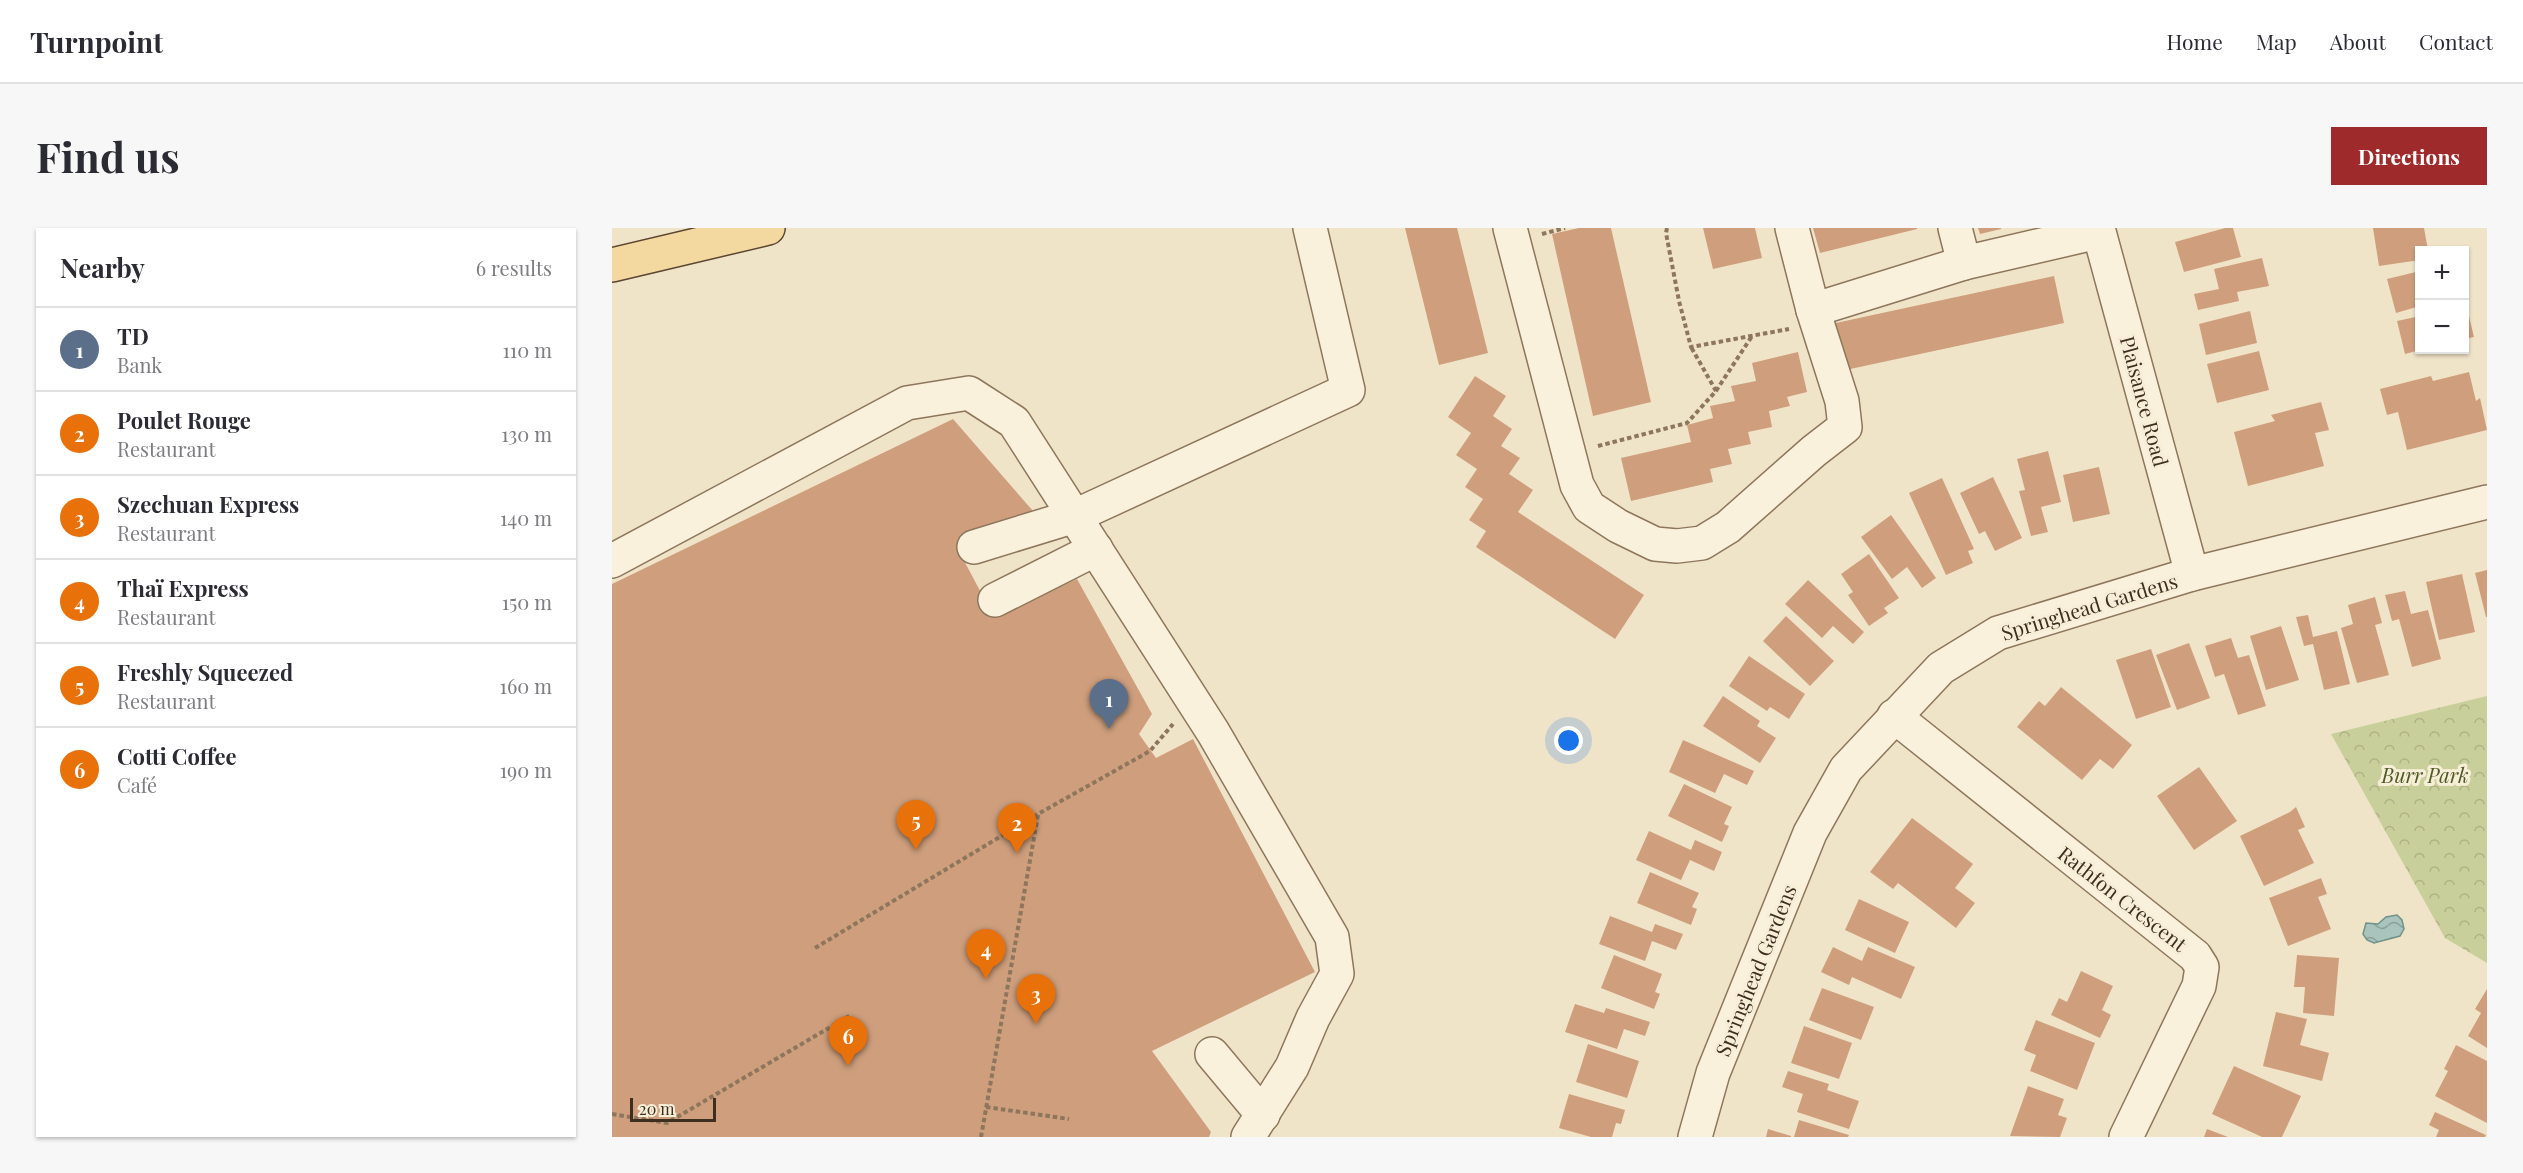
<!DOCTYPE html>
<html lang="en">
<head>
<meta charset="utf-8">
<style>
  :root { --surface:#fff; --page:#f7f7f7; --text:#2b2b33; --muted:#7c7c81; --line:#e1e1e2; --accent:#9e2a2b }
  body { margin:0; font-family:"Playfair Display",serif; background:var(--page); color:var(--text) }
  .controls { position:absolute; right:18px; top:18px; display:grid; overflow:hidden; border-radius:0px; box-shadow:0 2px 4px #0004 }
  .controls button { width:54px; height:54px; display:grid; place-items:center; padding:0; border:0; border-bottom:2px solid var(--line); background:var(--surface); color:var(--text); font:30px sans-serif }
  .scale { position:absolute; left:18px; bottom:15px; width:86px; box-sizing:border-box; padding-left:6px; border:3px solid #3d2e20; border-top:0; font-size:16px; line-height:21px; white-space:nowrap; color:#3d2e20; -webkit-text-stroke:4px #f7eed8; paint-order:stroke }
  .you { position:absolute; left:957px; top:513px; width:21px; height:21px; margin:-15px; border:4px solid #fff; border-radius:50%; background:#1a73e8; box-shadow:0 0 0 9px #1a73e833 }
  .badge { display:grid; place-items:center; width:39px; height:39px; border-radius:50%; background:var(--accent); color:#fff; font-size:20px; font-weight:700 }
  .pin { position:absolute; translate:-50% -50px; filter:drop-shadow(0 2px 3px #0008) }
  .pin::after { content:''; position:absolute; top:32px; width:21px; height:18px; background:inherit; clip-path:polygon(0 0,100% 0,50% 100%) }
  .list { margin:0; padding:0; list-style:none }
  h2 { display:flex; justify-content:space-between; align-items:center; height:78px; margin:0; padding:0 24px; font-size:26px }
  h2 small { font-size:20px; font-weight:400; color:var(--muted) }
  .list li { display:grid; grid-template-columns:39px 1fr auto; gap:18px; align-items:center; box-sizing:border-box; height:84px; padding:0 24px; border-top:2px solid var(--line) }
  .list b { display:block; font-size:22px; white-space:nowrap }
  .list p { margin:0; font-size:20px; white-space:nowrap; color:var(--muted) }
  .list em { font-size:20px; font-style:normal; color:var(--muted) }
  .map { position:relative; flex:none; width:1875px; height:909px; overflow:hidden; border-radius:0px }
  header { display:flex; align-items:center; gap:36px; box-sizing:border-box; height:84px; padding:0 30px; background:var(--surface); border-bottom:2px solid var(--line) }
  header strong { font-size:28px }
  nav { display:flex; gap:33px; margin-inline-start:auto; font-size:21px }
  .intro { display:flex; align-items:center; justify-content:space-between; box-sizing:border-box; height:144px; padding:0 36px }
  h1 { margin:0; font-size:42px }
  .button { padding:15px 27px; border-radius:0px; background:var(--accent); color:#fff; font-size:21px; font-weight:700 }
  main { display:flex; gap:36px; padding:0 36px }
  aside { flex:1; background:var(--surface); border-radius:0px; box-shadow:0 2px 4px #0004 }
  .map>svg:first-child { display:block }
  .forest { fill:url(#forest-crowns) }
  .water { fill:url(#water-waves); stroke:#6f938a; stroke-width:1.5 }
  .building { fill:#cf9f7d }
  .lines { fill:none; stroke-linecap:round; stroke-linejoin:round }
  .minor-casing { stroke:#8d765c; stroke-width:36 }
  .major-casing { stroke:#5b4430; stroke-width:36 }
  .path { stroke:#8d765c; stroke-width:4; stroke-dasharray:4.5 3; stroke-linecap:butt }
  .minor { stroke:#faf1dc; stroke-width:33 }
  .major { stroke:#f3d9a0; stroke-width:33 }
  .labels { text-anchor:middle; dominant-baseline:central; stroke-width:6; stroke-linejoin:round; paint-order:stroke }
  .street-label { font-size:20px; fill:#3d2e20; stroke:#f7eed8 }
  .park-label { font-size:20px; font-style:italic; fill:#4d5a26; stroke:#f7eed8 }
</style>
</head>
<body>
<header>
<strong>Turnpoint</strong>
<nav><a>Home</a><a>Map</a><a>About</a><a>Contact</a></nav>
</header>
<div class="intro"><h1>Find us</h1><a class="button">Directions</a></div>
<main>
<aside>
<h2>Nearby<small>6 results</small></h2>
<ul class="list">
<li><span class="badge" style="background:#5c6f8a">1</span><div><b>TD</b><p>Bank</p></div><em>110 m</em></li>
<li><span class="badge" style="background:#e8710a">2</span><div><b>Poulet Rouge</b><p>Restaurant</p></div><em>130 m</em></li>
<li><span class="badge" style="background:#e8710a">3</span><div><b>Szechuan Express</b><p>Restaurant</p></div><em>140 m</em></li>
<li><span class="badge" style="background:#e8710a">4</span><div><b>Thaï Express</b><p>Restaurant</p></div><em>150 m</em></li>
<li><span class="badge" style="background:#e8710a">5</span><div><b>Freshly Squeezed</b><p>Restaurant</p></div><em>160 m</em></li>
<li><span class="badge" style="background:#e8710a">6</span><div><b>Cotti Coffee</b><p>Café</p></div><em>190 m</em></li>
</ul>
</aside>
<div class="map">
<svg width="1875" height="909" viewBox="0 0 1875 909">
  <defs>
    <pattern id="forest-crowns" width="20" height="18" patternUnits="userSpaceOnUse" patternTransform="scale(1.5)"><rect width="20" height="18" fill="#c9cf9b"/><path d="M2 6a3 3 0 1 1 6 0M12 15a3 3 0 1 1 6 0" fill="none" stroke="#aeb285"/></pattern>
    <pattern id="water-waves" width="16" height="10" patternUnits="userSpaceOnUse" patternTransform="scale(1.5)"><rect width="16" height="10" fill="#a9c4bc"/><path d="M0 5q4-4 8 0t8 0" fill="none" stroke="#8ba098"/></pattern>
  </defs>
  <rect width="100%" height="100%" fill="#f0e4c8"/>
  <polygon class="forest" points="1875,468 1875,735 1833,710 1719,506"/>
  <polygon class="water" points="1785,687 1790,692 1792,701 1788,708 1762,715 1755,712 1751,706 1754,695 1766,696 1774,689"/>
  <g class="building">
    <polygon points="793,0 845,0 876,125 827,137"/>
    <polygon points="967,0 999,0 1039,174 981,188 940,6"/>
    <polygon points="1091,0 1143,0 1150,30 1101,41"/>
    <polygon points="1201,0 1305,0 1305,1 1208,25"/>
    <polygon points="1366,0 1389,0 1389,1 1368,6"/>
    <polygon points="1613,0 1621,0 1629,29 1572,44 1563,14"/>
    <polygon points="1761,0 1812,0 1816,22 1808,22 1808,32 1767,38"/>
    <polygon points="1650,30 1657,58 1625,64 1627,73 1586,82 1582,66 1607,61 1602,41"/>
    <polygon points="1808,43 1808,78 1784,85 1775,51"/>
    <polygon points="1442,48 1452,95 1229,143 1219,96"/>
    <polygon points="1855,80 1862,109 1852,111 1852,81"/>
    <polygon points="1638,83 1645,115 1594,127 1587,96"/>
    <polygon points="1808,88 1808,122 1793,126 1785,93"/>
    <polygon points="1647,123 1657,162 1605,175 1595,136"/>
    <polygon points="1186,124 1195,164 1175,169 1178,178 1157,183 1160,199 1136,204 1139,216 1116,221 1120,236 1098,241 1101,254 1019,273 1009,230 1079,214 1075,197 1101,190 1098,178 1123,173 1119,158 1144,153 1140,135"/>
    <polygon points="1857,144 1864,173 1868,170 1875,202 1795,222 1786,184 1775,187 1768,161 1819,148 1821,153"/>
    <polygon points="863,148 894,168 881,188 900,201 889,218 908,230 897,246 921,262 906,284 1032,367 1003,411 864,319 874,303 857,292 871,271 853,259 865,241 844,227 859,205 836,189"/>
    <polygon points="1709,174 1717,202 1703,205 1712,238 1636,258 1622,204 1663,193 1659,187"/>
    <polygon points="341,191 421,283 349,327 382,389 465,351 540,486 527,506 544,530 581,511 703,744 540,823 599,904 597,909 0,909 0,356"/>
    <polygon points="1436,223 1449,274 1429,279 1436,304 1419,308 1407,263 1413,262 1405,231"/>
    <polygon points="1487,239 1498,286 1461,294 1451,247"/>
    <polygon points="1381,249 1410,310 1383,323 1373,303 1367,306 1348,265"/>
    <polygon points="1330,250 1362,321 1356,323 1361,335 1334,347 1297,265"/>
    <polygon points="1279,287 1324,350 1310,360 1295,339 1280,351 1249,309"/>
    <polygon points="1257,326 1287,370 1272,380 1276,385 1257,398 1236,367 1241,364 1229,346"/>
    <polygon points="1875,342 1875,389 1874,389 1863,345"/>
    <polygon points="1850,346 1863,404 1827,412 1814,354"/>
    <polygon points="1196,352 1252,404 1241,416 1221,398 1210,410 1173,376"/>
    <polygon points="1793,363 1799,386 1816,382 1829,431 1800,439 1787,391 1780,393 1773,367"/>
    <polygon points="1763,369 1770,395 1763,397 1777,447 1745,455 1729,400 1741,396 1736,377"/>
    <polygon points="1696,387 1701,409 1725,403 1738,456 1712,462 1701,416 1692,418 1684,389"/>
    <polygon points="1174,388 1222,433 1198,458 1151,413"/>
    <polygon points="1669,398 1687,452 1654,462 1638,408"/>
    <polygon points="1619,410 1626,430 1637,427 1654,478 1626,487 1612,446 1603,449 1593,418"/>
    <polygon points="1577,415 1598,470 1565,482 1544,427"/>
    <polygon points="1539,421 1559,479 1524,491 1504,432"/>
    <polygon points="1137,428 1193,466 1177,491 1158,479 1155,483 1117,458"/>
    <polygon points="1449,459 1520,517 1501,541 1488,531 1470,552 1405,499 1427,473 1433,478"/>
    <polygon points="1111,468 1148,493 1145,498 1164,510 1148,535 1091,498"/>
    <polygon points="1071,512 1142,543 1135,557 1112,546 1103,565 1057,544"/>
    <polygon points="1587,539 1625,593 1582,622 1545,568"/>
    <polygon points="1072,556 1120,579 1112,596 1117,598 1110,614 1056,588"/>
    <polygon points="1684,579 1693,599 1686,602 1702,635 1652,658 1628,608 1678,584"/>
    <polygon points="1300,590 1361,636 1343,660 1363,675 1344,700 1286,655 1281,661 1258,644"/>
    <polygon points="1037,603 1079,622 1083,612 1110,624 1102,643 1078,632 1069,652 1024,632"/>
    <polygon points="1038,644 1087,665 1080,679 1085,681 1079,697 1025,675"/>
    <polygon points="1709,650 1715,666 1706,669 1719,701 1676,718 1657,670"/>
    <polygon points="1247,671 1297,694 1283,725 1233,702"/>
    <polygon points="998,688 1040,704 1043,696 1071,706 1064,722 1040,713 1033,733 987,716"/>
    <polygon points="1221,719 1250,733 1256,719 1303,739 1289,771 1240,749 1237,757 1209,744"/>
    <polygon points="1002,727 1050,746 1043,764 1048,766 1042,781 989,760"/>
    <polygon points="1685,727 1727,730 1722,788 1691,785 1693,759 1682,759"/>
    <polygon points="1469,743 1501,758 1490,782 1499,787 1488,810 1439,787 1447,770 1455,774"/>
    <polygon points="1210,760 1262,779 1249,812 1197,792"/>
    <polygon points="1875,761 1875,820 1856,808 1869,785 1863,781"/>
    <polygon points="963,776 992,785 994,780 1038,794 1033,808 1012,801 1005,821 953,804"/>
    <polygon points="1664,784 1695,791 1688,817 1717,825 1710,853 1651,838"/>
    <polygon points="1424,792 1483,815 1465,862 1418,843 1424,827 1412,822"/>
    <polygon points="1192,798 1240,815 1227,851 1179,835"/>
    <polygon points="976,816 1027,833 1015,870 964,854"/>
    <polygon points="1844,817 1875,833 1875,895 1823,868 1836,843 1832,841"/>
    <polygon points="1622,838 1689,868 1670,909 1650,909 1600,886"/>
    <polygon points="1176,843 1217,856 1215,862 1247,873 1237,901 1185,884 1191,866 1170,859"/>
    <polygon points="1416,858 1452,871 1446,887 1455,890 1448,909 1398,908"/>
    <polygon points="957,866 1013,882 1009,896 1004,895 1000,909 979,909 947,900"/>
    <polygon points="1823,884 1874,907 1873,909 1824,909 1827,902 1817,897"/>
    <polygon points="1187,892 1237,907 1236,909 1182,909"/>
    <polygon points="1156,901 1179,908 1179,909 1154,909"/>
    <polygon points="1595,901 1616,909 1592,909"/>
  </g>
  <g class="lines">
    <g class="minor-casing">
      <g id="minor">
        <polyline points="898,0 965,257 977,279 1006,298 1043,316 1065,318 1090,315 1116,299 1202,223 1233,199 1230,173 1201,82 1180,0"/>
        <polyline points="1343,0 1352,35"/>
        <polyline points="1486,0 1580,346"/>
        <polyline points="1201,82 1352,35 1486,4"/>
        <polyline points="362,319 463,288 736,162 698,0"/>
        <polyline points="0,333 295,175 357,165 402,194 601,504 720,709 725,746 701,790 680,839 636,909"/>
        <polyline points="383,372 484,321"/>
        <polyline points="1282,488 1583,728 1590,739 1587,758 1514,909"/>
        <polyline points="600,826 651,887"/>
        <polyline points="1083,909 1101,845 1198,605 1234,541 1329,440 1386,405 1580,346 1875,274"/>
      </g>
    </g>
    <g class="major-casing">
      <polyline id="major" points="0,37 156,0"/>
    </g>
    <g class="path">
      <polyline points="1055,0 1054,5 1067,73 1079,119 1177,101"/>
      <polyline points="930,6 953,0"/>
      <polyline points="1104,163 1140,108"/>
      <polyline points="986,218 1075,195 1104,163 1079,119"/>
      <polyline points="203,720 426,586 538,523 561,496"/>
      <polyline points="374,879 457,891"/>
      <polyline points="0,886 55,895 239,787"/>
      <polyline points="369,909 426,587"/>
    </g>
    <use href="#minor" class="minor"/>
    <use href="#major" class="major"/>
  </g>
  <g class="labels">
    <g class="street-label">
      <text transform="translate(1533 173) rotate(75)">Plaisance Road</text>
      <text transform="translate(1477 378) rotate(-17)">Springhead Gardens</text>
      <text transform="translate(1511 670) rotate(38)">Rathfon Crescent</text>
      <text transform="translate(1143 742) rotate(-68)">Springhead Gardens</text>
    </g>
    <g class="park-label">
      <text x="1813" y="546">Burr Park</text>
    </g>
  </g>
</svg>
<div class="controls">
<button>+</button>
<button>−</button>
</div>
<div class="scale">20 m</div>
<div class="you"></div>
<div class="pin badge" style="left:497px;top:501px;background:#5c6f8a">1</div>
<div class="pin badge" style="left:405px;top:625px;background:#e8710a">2</div>
<div class="pin badge" style="left:424px;top:796px;background:#e8710a">3</div>
<div class="pin badge" style="left:374px;top:751px;background:#e8710a">4</div>
<div class="pin badge" style="left:304px;top:622px;background:#e8710a">5</div>
<div class="pin badge" style="left:236px;top:838px;background:#e8710a">6</div>
</div>
</main>
</body>
</html>
